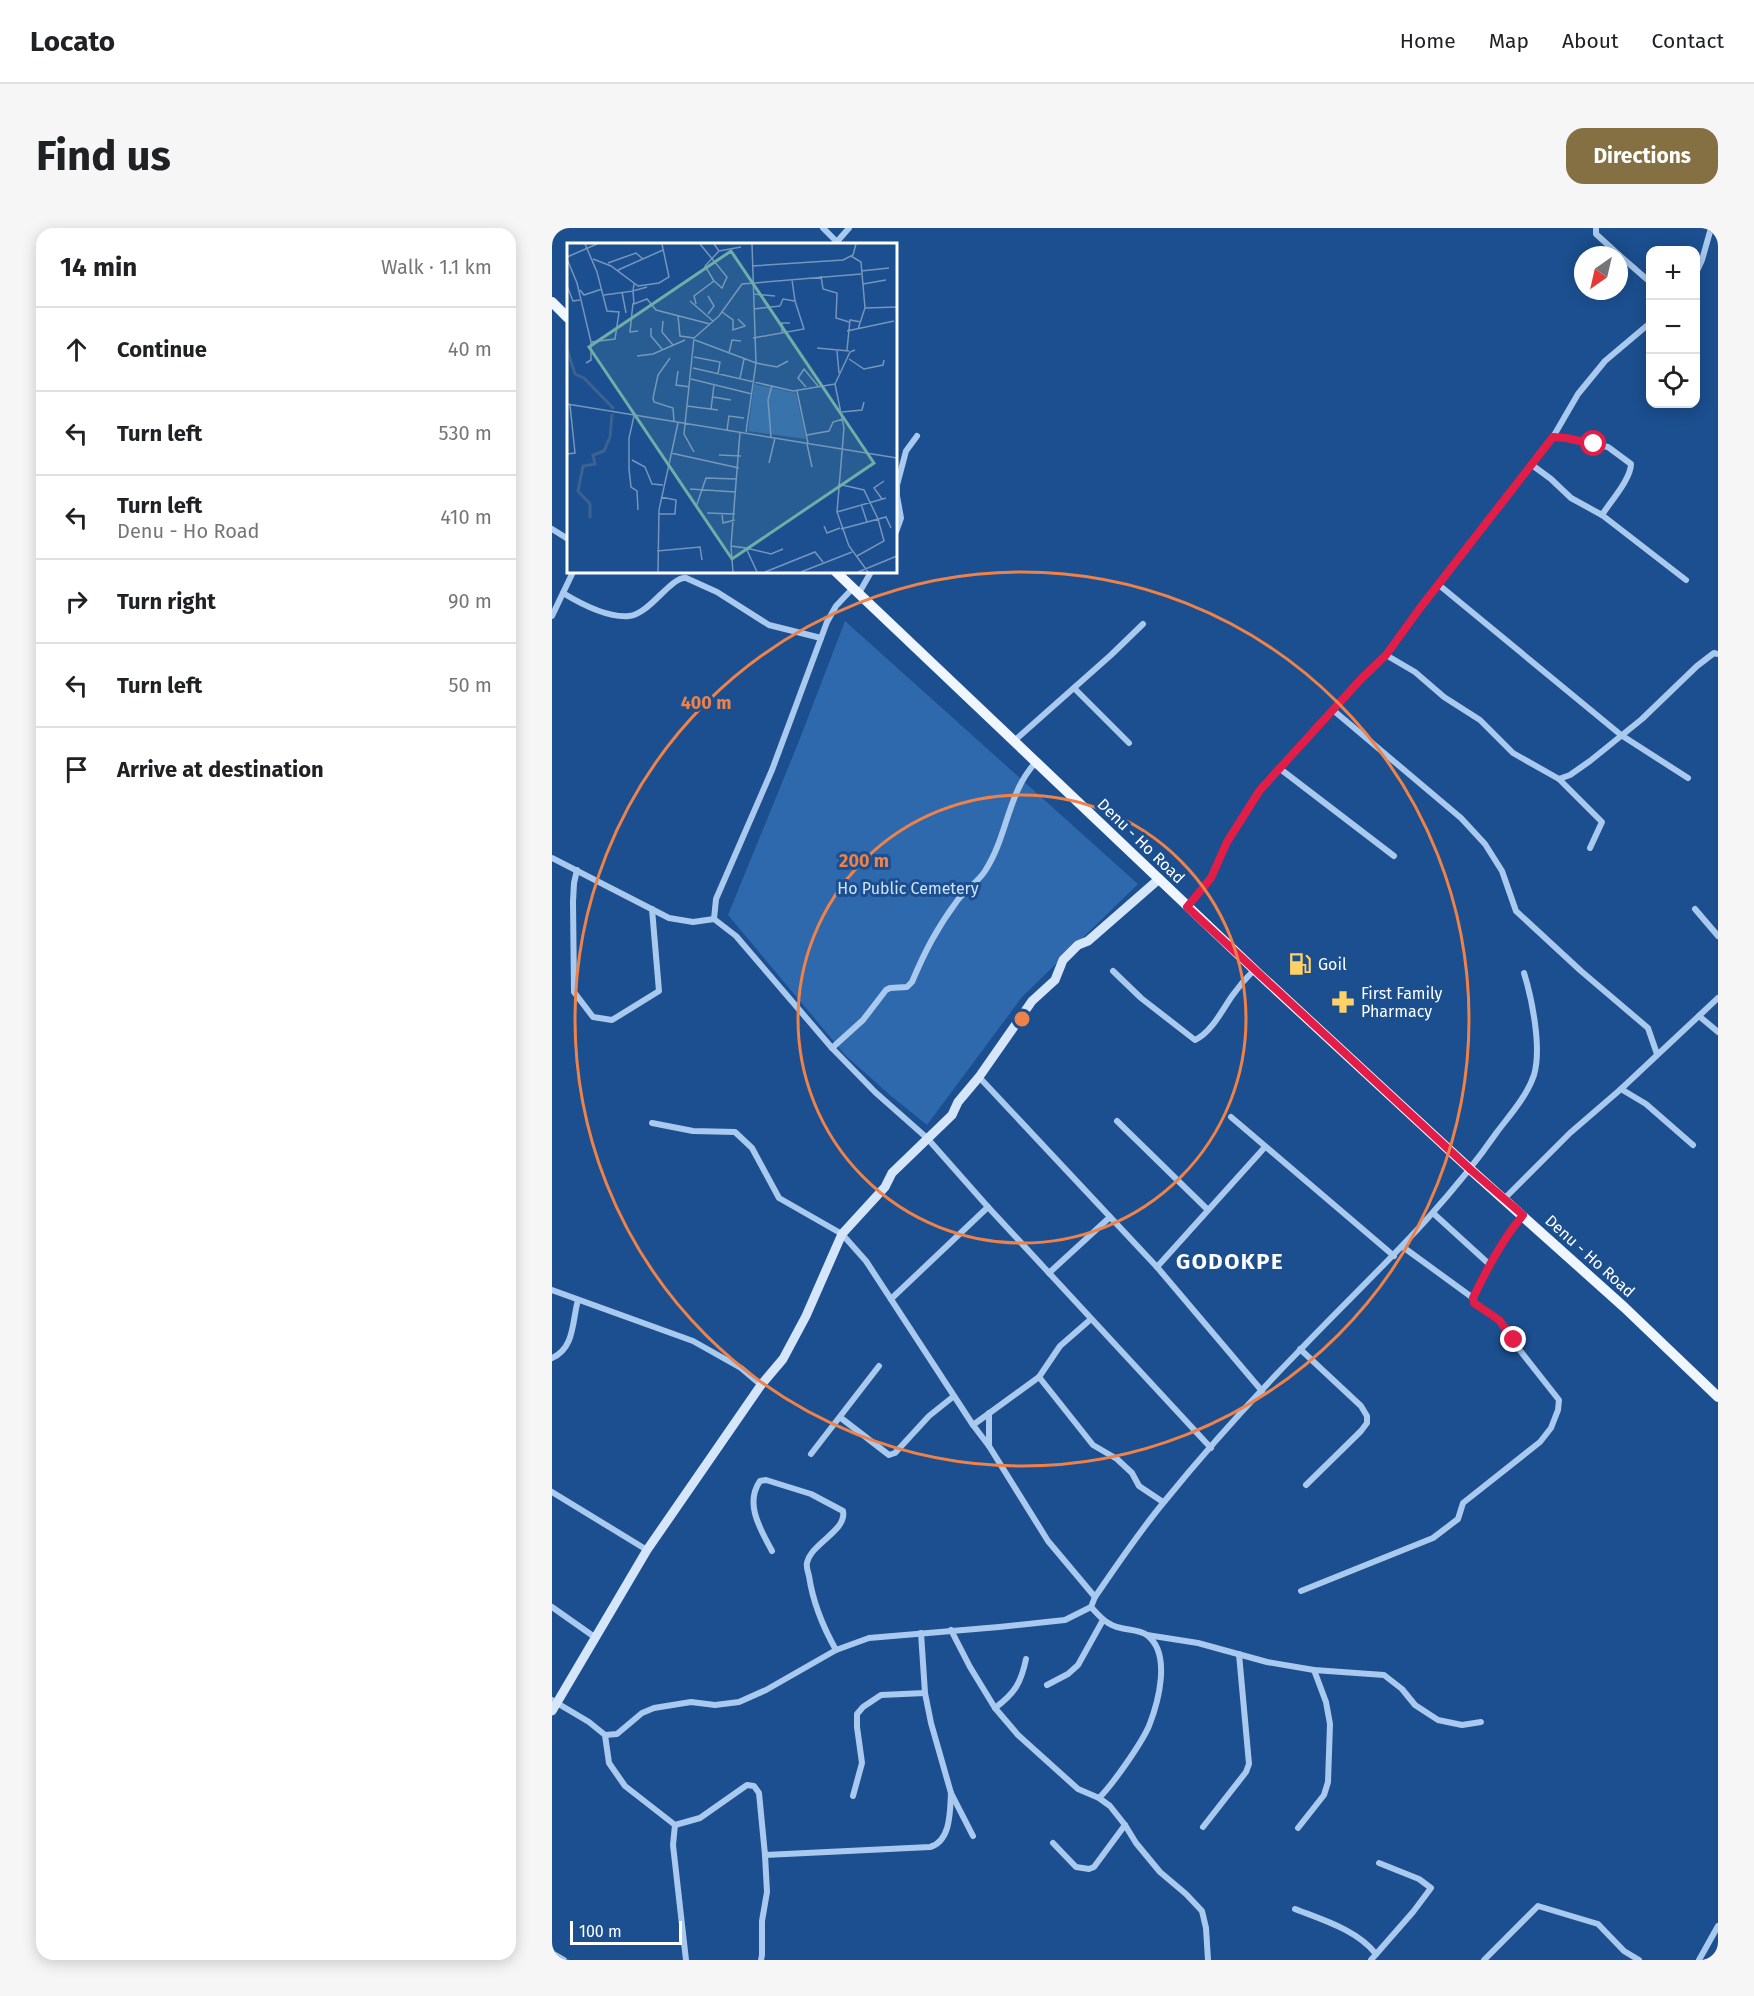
<!DOCTYPE html>
<html lang="en">
<head>
<meta charset="utf-8">
<style>
  :root { --surface:#fff; --page:#f6f6f6; --text:#202124; --muted:#757577; --line:#e0e0e0; --accent:#847042 }
  body { margin:0; font-family:"Fira Sans",sans-serif; background:var(--page); color:var(--text) }
  .controls { position:absolute; right:18px; top:18px; display:grid; overflow:hidden; border-radius:12px; box-shadow:0 3px 15px #0003 }
  .controls button { width:54px; height:54px; display:grid; place-items:center; padding:0; border:0; border-bottom:2px solid var(--line); background:var(--surface); color:var(--text); font:30px sans-serif }
  .compass { position:absolute; left:1022px; top:18px; width:54px; height:54px; border-radius:50%; background:var(--surface); box-shadow:0 3px 15px #0003; rotate:214deg }
  .scale { position:absolute; left:18px; bottom:15px; width:112px; box-sizing:border-box; padding-left:6px; border:3px solid #fff; border-top:0; font-size:16px; line-height:21px; white-space:nowrap; color:#fff; -webkit-text-stroke:4px #1b4f8f; paint-order:stroke }
  .stop { position:absolute; width:18px; height:18px; margin:-14px; border:4px solid #e11d48; border-radius:50%; background:#fff }
  .stop.end { background:#e11d48; border-color:#fff; box-shadow:0 2px 6px #0008 }
  .list { margin:0; padding:0; list-style:none }
  h2 { display:flex; justify-content:space-between; align-items:center; height:78px; margin:0; padding:0 24px; font-size:26px }
  h2 small { font-size:20px; font-weight:400; color:var(--muted) }
  .list li { display:grid; grid-template-columns:39px 1fr auto; gap:18px; align-items:center; box-sizing:border-box; height:84px; padding:0 24px; border-top:2px solid var(--line) }
  .list b { display:block; font-size:22px; white-space:nowrap }
  .list p { margin:0; font-size:20px; white-space:nowrap; color:var(--muted) }
  .list em { font-size:20px; font-style:normal; color:var(--muted) }
  .icon { flex:none; width:33px; height:33px; fill:none; stroke:currentColor; stroke-width:2; stroke-linecap:round; stroke-linejoin:round }
  .map { position:relative; flex:none; width:1166px; height:1732px; overflow:hidden; border-radius:18px }
  header { display:flex; align-items:center; gap:36px; box-sizing:border-box; height:84px; padding:0 30px; background:var(--surface); border-bottom:2px solid var(--line) }
  header strong { font-size:28px }
  nav { display:flex; gap:33px; margin-inline-start:auto; font-size:21px }
  .intro { display:flex; align-items:center; justify-content:space-between; box-sizing:border-box; height:144px; padding:0 36px }
  h1 { margin:0; font-size:42px }
  .button { padding:15px 27px; border-radius:18px; background:var(--accent); color:#fff; font-size:21px; font-weight:700 }
  main { display:flex; gap:36px; padding:0 36px }
  aside { flex:1; background:var(--surface); border-radius:18px; box-shadow:0 3px 15px #0003 }
  .map>svg:first-child { display:block }
  .green { fill:#2e69ad }
  .lines { fill:none; stroke-linecap:round; stroke-linejoin:round }
  .street { stroke:#a9c9ee; stroke-width:6 }
  .secondary { stroke:#d6e6fa; stroke-width:9 }
  .primary { stroke:#f0f6ff; stroke-width:10 }
  .route { stroke:#e11d48; stroke-width:8 }
  .ring { fill:none; stroke:#ee8249; stroke-width:3 }
  .labels { text-anchor:middle; dominant-baseline:central; stroke-width:6; stroke-linejoin:round; paint-order:stroke }
  .street-label { font-size:16px; fill:#fff; stroke:#1b4f8f }
  .park-label { font-size:16px; fill:#cfe3fa; stroke:#1b4f8f }
  .poi-label { font-size:16px; fill:#fff; stroke:#1b4f8f; text-anchor:start }
  .district-label { font-size:22px; font-weight:bold; letter-spacing:1.5px; fill:#fff; stroke:#1b4f8f }
  .inset-river { fill:none; stroke:#3c6290; stroke-width:3 }
  .inset-road { fill:none; stroke:#7695bc; stroke-width:1.5 }
  .view { fill:#6fada8; fill-opacity:0.15; stroke:#6fada8; stroke-width:3 }
  .inset-edge { fill:none; stroke:#fff; stroke-width:3 }
  .centre { fill:#ee8249; stroke:#1b4f8f; stroke-width:3 }
  .ring-label { font-size:18px; text-anchor:middle; font-weight:bold; fill:#ee8249; stroke:#1b4f8f; stroke-width:6; stroke-linejoin:round; paint-order:stroke }
</style>
</head>
<body>
<header>
<strong>Locato</strong>
<nav><a>Home</a><a>Map</a><a>About</a><a>Contact</a></nav>
</header>
<div class="intro"><h1>Find us</h1><a class="button">Directions</a></div>
<main>
<aside>
<h2>14 min<small>Walk · 1.1 km</small></h2>
<ul class="list">
<li><svg class="icon" aria-label="ahead" viewBox="0 0 24 24"><path d="M12 20V5M6 11l6-6 6 6"/></svg><div><b>Continue</b></div><em>40 m</em></li>
<li><svg class="icon" aria-label="left" viewBox="0 0 24 24"><path d="M17 20v-9H6M10 6l-5 5 5 5"/></svg><div><b>Turn left</b></div><em>530 m</em></li>
<li><svg class="icon" aria-label="left" viewBox="0 0 24 24"><path d="M17 20v-9H6M10 6l-5 5 5 5"/></svg><div><b>Turn left</b><p>Denu - Ho Road</p></div><em>410 m</em></li>
<li><svg class="icon" aria-label="right" viewBox="0 0 24 24"><path d="M7 20v-9h11M14 6l5 5-5 5"/></svg><div><b>Turn right</b></div><em>90 m</em></li>
<li><svg class="icon" aria-label="left" viewBox="0 0 24 24"><path d="M17 20v-9H6M10 6l-5 5 5 5"/></svg><div><b>Turn left</b></div><em>50 m</em></li>
<li><svg class="icon" aria-label="arrive" viewBox="0 0 24 24"><path d="M6 21V4h12l-3 4 3 4H6"/></svg><div><b>Arrive at destination</b></div></li>
</ul>
</aside>
<div class="map">
<svg width="1166" height="1732" viewBox="0 0 1166 1732">
  <rect width="100%" height="100%" fill="#1b4f8f"/>
  <polygon class="green" points="293,393 586,656 470,769 375,897 338,867 294,828 176,687 247,513"/>
  <g class="lines">
    <g class="street">
      <polyline points="271,0 285,14"/>
      <polyline points="1044,0 1044,6 1067,27"/>
      <polyline points="283,16 297,0"/>
      <polyline points="1067,27 1098,54"/>
      <polyline points="1144,45 1150,32 1159,0"/>
      <path d="M1001,209l13,1 42,9 23,17c0,15 -21,38 -29,51"/>
      <polyline points="980,237 999,251 1019,270 1050,287 1134,352"/>
      <polyline points="0,301 16,311"/>
      <polyline points="344,304 349,290 345,268 345,257 354,223 365,208"/>
      <polyline points="887,357 1069,507 1136,550"/>
      <path d="M11,365c18,11 44,25 66,23 21,-2 42,-40 57,-38l31,14 52,33 52,13"/>
      <polyline points="307,365 319,344"/>
      <polyline points="0,388 21,344"/>
      <polyline points="834,427 863,444 892,469 928,492 961,525 1007,551 1018,547 1038,533 1090,491 1145,438 1162,425 1166,426"/>
      <polyline points="522,460 577,515"/>
      <polyline points="781,482 909,590 933,616 950,643 964,683 1029,743 1096,800 1105,826"/>
      <polyline points="462,513 559,427 591,396"/>
      <polyline points="727,540 842,628"/>
      <polyline points="1007,551 1050,594 1038,620"/>
      <polyline points="0,630 117,690 141,694 162,691 184,708 280,820 323,864 375,910 436,979 659,1220"/>
      <polyline points="25,642 22,655 21,674 22,764 41,789 60,792 107,763 100,681"/>
      <polyline points="636,679 659,649 675,614 708,562 809,451 834,427 868,380 1001,209 1026,166 1053,133 1098,95"/>
      <polyline points="1143,681 1166,708"/>
      <polyline points="162,691 164,671 220,542 275,394 284,378 301,360"/>
      <path d="M561,743l28,27 54,42c16,-7 28,-31 37,-44 7,-10 14,-18 22,-26"/>
      <polyline points="1147,788 1166,804"/>
      <path d="M280,820l31,-28 23,-30 4,-2 17,-1 5,-5c13,-31 25,-54 45,-81 8,-11 21,-19 28,-30 23,-35 22,-78 51,-109"/>
      <polyline points="427,849 605,1039 710,1163"/>
      <polyline points="1069,861 1094,876 1141,917"/>
      <polyline points="679,889 842,1028"/>
      <polyline points="565,893 656,982"/>
      <polyline points="100,895 141,903 183,904 200,920 227,970 290,1006 314,1033 421,1197 437,1218 496,1313 543,1369"/>
      <polyline points="952,971 1018,905 1069,861 1166,770"/>
      <polyline points="881,985 937,1036"/>
      <polyline points="851,1019 921,1070"/>
      <polyline points="605,1039 713,919"/>
      <polyline points="497,1045 558,989"/>
      <polyline points="0,1062 141,1113 189,1140 209,1157"/>
      <polyline points="339,1071 436,979"/>
      <polyline points="539,1091 508,1118 487,1149 541,1217 565,1231 580,1245 587,1258 611,1274"/>
      <polyline points="748,1121 809,1178 815,1188 815,1195 809,1203 754,1257"/>
      <path d="M0,1130c23,-10 20,-37 26,-58"/>
      <polyline points="289,1190 337,1227 343,1225 377,1188 402,1168"/>
      <polyline points="421,1197 487,1149"/>
      <polyline points="437,1218 437,1185"/>
      <polyline points="259,1226 327,1138"/>
      <polyline points="0,1264 95,1322"/>
      <path d="M220,1323c-11,-21 -28,-47 -12,-70l6,-1 45,14 32,17c4,20 -32,32 -36,52 -1,4 1,9 2,13 4,27 14,51 27,74"/>
      <path d="M749,1363l132,-53 25,-19 5,-16 77,-61 11,-14 7,-18 1,-10 -41,-52 -9,-16 -10,-12 -25,-17 -1,-5c14,-29 29,-58 49,-82"/>
      <polyline points="0,1379 44,1410"/>
      <path d="M539,1379c9,10 16,18 30,21 8,2 19,2 26,7 25,19 11,68 2,91 -8,18 -36,58 -50,72"/>
      <polyline points="399,1402 418,1439 443,1480 466,1507 526,1561 547,1570 558,1578 573,1597 584,1615 608,1644 634,1666 650,1683 654,1700 656,1732"/>
      <polyline points="369,1405 373,1465 379,1495 399,1565 421,1608"/>
      <polyline points="595,1407 646,1415 715,1434 762,1442 832,1447 850,1461 863,1477 886,1492 910,1497 929,1494"/>
      <polyline points="495,1457 516,1446 526,1437 551,1392"/>
      <path d="M0,1472l37,22 16,13 12,-1 25,-21 12,-5 37,-6 24,3 24,-3 27,-12 70,-40 33,-12 130,-11 66,-7 26,-13 4,-10c22,-32 44,-65 69,-95 43,-53 89,-104 136,-152 68,-71 141,-137 197,-218 13,-17 30,-36 37,-57 8,-27 -2,-76 -10,-102"/>
      <path d="M443,1480c20,-15 26,-25 31,-49"/>
      <polyline points="53,1507 57,1535 73,1558 123,1597"/>
      <polyline points="301,1568 310,1535 305,1499 305,1486 311,1479 329,1467 373,1465"/>
      <polyline points="651,1599 694,1544 697,1536 687,1426"/>
      <polyline points="746,1600 772,1567 776,1554 778,1496 774,1474 762,1442"/>
      <polyline points="501,1615 524,1639 537,1641 542,1639 573,1597"/>
      <path d="M743,1681c28,11 62,21 81,45"/>
      <polyline points="0,1725 12,1732"/>
      <path d="M134,1732l-13,-115 2,-20 25,-7 47,-33 7,1 5,7 6,62 165,-8c21,-6 20,-36 21,-54"/>
      <polyline points="209,1732 210,1727 210,1693 215,1664 213,1627"/>
      <polyline points="819,1732 861,1684 879,1660 867,1651 827,1635"/>
      <polyline points="932,1732 986,1678 1046,1696 1072,1723 1087,1732"/>
      <polyline points="1147,1732 1166,1698"/>
    </g>
    <polyline class="secondary" points="0,1483 95,1322 209,1157 231,1131 254,1088 290,1006 333,959 340,945 400,887 406,874 427,849 480,773 503,752 511,732 526,717 536,713 607,651"/>
    <g class="primary">
      <polyline points="0,74 16,90"/>
      <polyline points="284,344 707,746 919,942 1072,1079 1166,1169"/>
    </g>
  </g>
  <g class="lines">
    <path class="route" d="M962,1112l-15,-20 -25,-17 -1,-5c14,-29 29,-58 50,-83l-52,-45 -284,-263 24,-29 16,-36 33,-52 101,-111 25,-24 34,-47 133,-171 13,1 28,6"/>
  </g>
  <g class="ring">
    <circle cx="470" cy="791" r="224"/>
    <circle cx="470" cy="791" r="447"/>
  </g>
  <defs>
    <g id="fuel-bare" transform="scale(1.8)"><path d="M-5.5-6h7V0h2V4h1.3V-2.5L3-4.5l.8-.8L6-3V5H2.5V1h-1V6h-7ZM-4.2-4.7v3.2H.2V-4.7Z" fill="#ffd166" stroke="#1b4f8f" stroke-width="2.5" paint-order="stroke"/></g>
    <g id="pharmacy-bare" transform="scale(1.8)"><path d="M-2-6h4v4h4v4h-4v4h-4v-4h-4v-4h4Z" fill="#ffd166" stroke="#1b4f8f" stroke-width="2.5" paint-order="stroke"/></g>
  </defs>
  <g fill-rule="evenodd">
    <use href="#fuel-bare" x="748" y="736"/>
    <use href="#pharmacy-bare" x="791" y="774"/>
  </g>
  <g class="labels">
    <g class="street-label">
      <text transform="translate(589 613) rotate(44)">Denu - Ho Road</text>
      <text transform="translate(1038 1028) rotate(42)">Denu - Ho Road</text>
    </g>
    <g class="park-label">
      <text x="356" y="660">Ho Public Cemetery</text>
    </g>
    <g class="poi-label">
      <text x="766" y="736">Goil</text>
      <text x="809" y="765">First Family<tspan x="809" dy="18">Pharmacy</tspan></text>
    </g>
    <g class="district-label">
      <text x="678" y="1033">GODOKPE</text>
    </g>
  </g>
  <g transform="translate(15 15)">
    <rect width="330" height="330" fill="#1b4f8f"/>
    <path d="M187,141l42,9 10,46 -58,-8z" fill="#2e69ad"/>
    <path class="inset-river" d="M0,106l8,25 9,4 30,31M23,275v-14l-12,-13 5,-25 12,-2 -2,-9 11,-4 6,-14 2,-23"/>
    <path class="inset-road" d="M18,1l12,28 10,39 12,1 -4,27 -24,3M152,8l22,-4M284,13l10,6 4,46 -7,21M0,14l30,-13M0,16l10,24 14,59v18l-5,3M26,16l18,7 27,20 21,-3 10,-6 -7,-33M41,20l28,-10 7,6M185,23l91,-6 10,-5 3,-11M51,27l45,-20M294,28l28,-3M254,33l2,13 14,4 -1,25 13,4M147,38l-9,-15 14,-15 -5,-7M67,41l-1,7 14,-4M296,41l23,-4M0,43l6,15 7,-1M13,47l4,5 18,-6M55,49l4,21M186,51l22,2M37,52l29,-4 1,13 13,-5 9,11 54,14M123,58l23,20M66,60l-3,29 8,-1M129,61l-2,-8 20,-15 8,7 5,-11 -27,-33M213,63l3,-7 12,2 -3,-21M298,65l32,-1M187,66l26,-3M155,69l11,8v10l12,-4 -7,-7M141,71l6,-8 -6,-10M111,73l2,20 14,2M96,78l-1,11 11,13M84,85v8l11,13M280,88l47,-10M215,91v-11h8M186,95l51,-9 -9,-28M128,97l61,23 21,4 11,-6M250,105l32,3M280,107l3,-30 11,2M288,107l-5,2 -15,32 9,44 -7,84 12,34 19,26M270,108l2,22M162,110l3,-13 9,1M70,113l16,-2 32,-14M127,114l26,5 -2,12M103,115l-12,17 -5,23 1,4 19,6 1,14M282,116l15,10 19,-4 1,-5M126,125l100,23 42,-7M111,128l-2,14 14,2M173,135l4,-19M124,136l61,15M239,144l-8,-9 6,-9 14,17M230,148l11,52M146,154l18,3M0,161l330,54M120,163l31,4M144,166l3,-24M275,169l20,-2 2,-8M67,173l-5,22v31l2,18 6,4 1,19M160,187l2,-14 15,2M173,189l-9,114 15,2 11,24M179,189l10,-69 -4,-119M240,192l22,-4 4,-9 10,-3M204,194l-3,-37 4,-15M240,201l5,23M127,209l-10,-18 10,-96 25,-22 23,-32 119,-10M104,210l68,15M0,211l8,-1 -5,-48M152,212l22,1M65,217l13,7 7,17 11,1M202,220l6,-25M271,241l26,6 14,29 6,22 -27,15M123,246l46,3M315,256l-8,-11 10,-7M294,261l6,18M129,264l10,-29 31,1M270,269l49,-14M140,270l28,1M92,271h16l1,-14 -15,-3M155,271l1,9 12,-3M257,283l3,7 13,-5M274,286l45,-12 5,11M164,303l2,26M179,305l25,6 12,-5M90,308l43,-4 2,13M91,329l1,-62 19,-87M198,329l50,-20 8,10M234,329l51,-20M291,329l39,-16"/>
    <path class="view" d="M164,8l143,212 -142,96 -143,-212z"/>
    <rect width="330" height="330" class="inset-edge"/>
  </g>
  <circle cx="470" cy="791" r="9" class="centre"/>
  <g class="ring-label">
    <text x="154" y="481">400 m</text>
    <text x="312" y="639">200 m</text>
  </g>
</svg>
<div class="controls">
<button>+</button>
<button>−</button>
<button><svg class="icon" aria-label="locate" viewBox="0 0 24 24"><circle cx="12" cy="12" r="6"/><path d="M12 2v4M12 18v4M2 12h4M18 12h4"/></svg></button>
</div>
<svg class="compass" viewBox="-18 -18 36 36"><path d="M0-13l5 13h-10z" fill="#e53935"/><path d="M0 13l5-13h-10z" fill="#757577"/></svg>
<div class="scale">100 m</div>
<div class="stop" style="left:1042px;top:216px"></div>
<div class="stop end" style="left:962px;top:1112px"></div>
</div>
</main>
</body>
</html>
